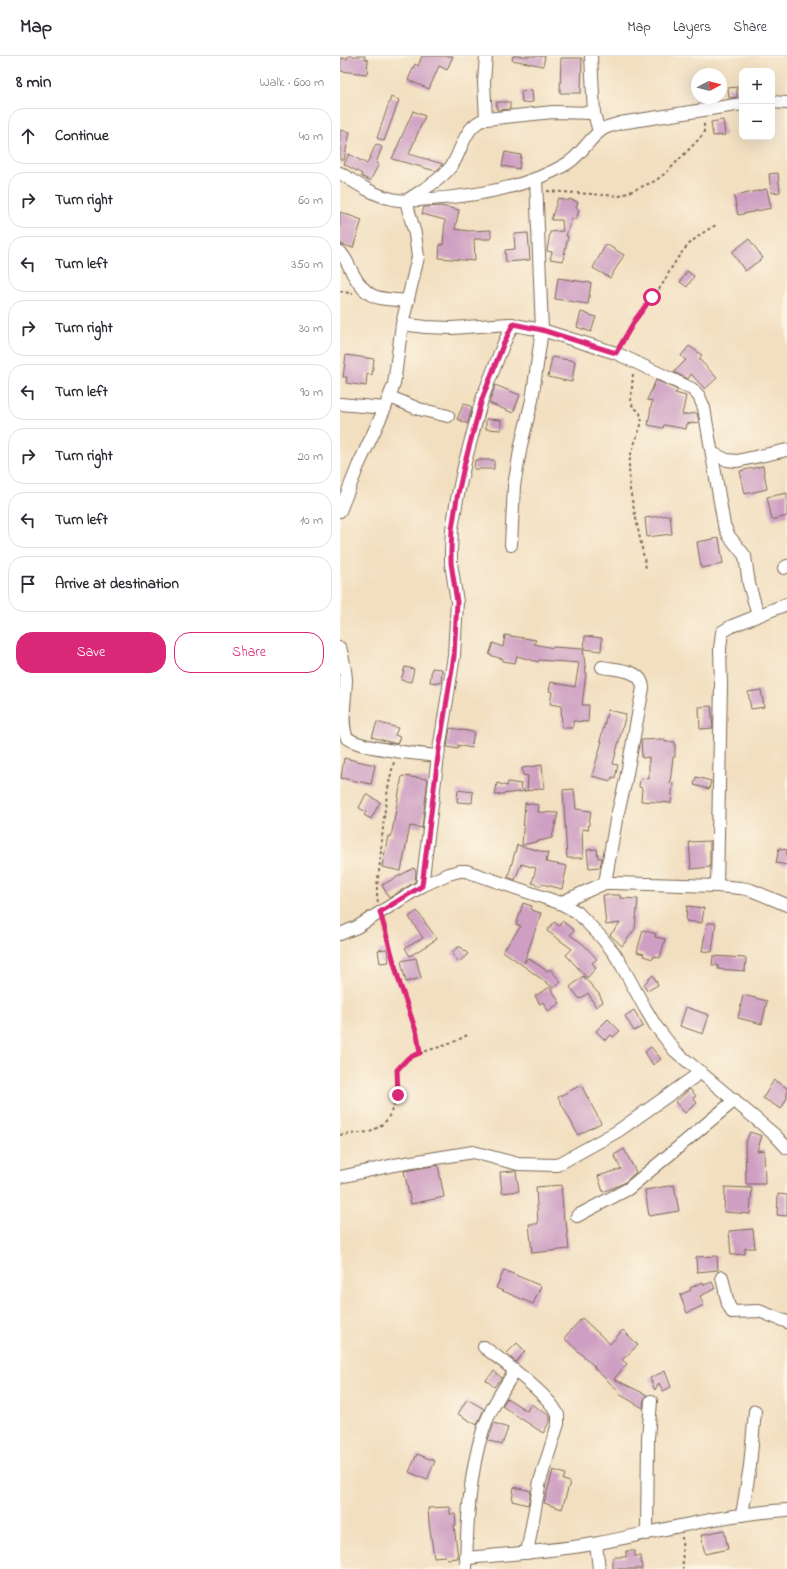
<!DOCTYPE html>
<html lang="en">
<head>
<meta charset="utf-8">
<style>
  :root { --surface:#fff; --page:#f2f2f3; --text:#2b2b33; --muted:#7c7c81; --line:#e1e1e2; --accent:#db2777 }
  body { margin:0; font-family:"Indie Flower",sans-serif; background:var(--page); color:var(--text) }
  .controls { position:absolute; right:12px; top:12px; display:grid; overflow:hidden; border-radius:8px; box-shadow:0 4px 16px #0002 }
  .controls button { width:36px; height:36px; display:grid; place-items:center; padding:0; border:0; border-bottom:1px solid var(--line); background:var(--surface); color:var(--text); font:20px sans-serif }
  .compass { position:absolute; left:351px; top:12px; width:36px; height:36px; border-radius:50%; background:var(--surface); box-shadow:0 4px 16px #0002; rotate:83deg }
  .stop { position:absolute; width:12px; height:12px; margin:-9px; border:3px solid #db2777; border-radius:50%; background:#fff }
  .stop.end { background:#db2777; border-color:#fff; box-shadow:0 1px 4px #0008 }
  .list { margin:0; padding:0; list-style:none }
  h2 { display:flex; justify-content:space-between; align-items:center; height:52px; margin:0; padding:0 16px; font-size:17px }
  h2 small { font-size:13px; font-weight:400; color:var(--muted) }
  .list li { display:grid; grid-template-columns:26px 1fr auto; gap:12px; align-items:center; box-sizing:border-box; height:56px; margin:0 8px 8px; padding:0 8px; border:1px solid var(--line); border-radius:16px }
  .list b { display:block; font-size:15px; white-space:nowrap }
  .list em { font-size:13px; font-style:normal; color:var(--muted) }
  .actions { display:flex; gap:8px; padding:12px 16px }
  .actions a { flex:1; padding:9px 0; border:1px solid var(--accent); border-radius:16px; text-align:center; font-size:14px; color:var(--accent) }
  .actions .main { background:var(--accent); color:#fff }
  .icon { flex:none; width:22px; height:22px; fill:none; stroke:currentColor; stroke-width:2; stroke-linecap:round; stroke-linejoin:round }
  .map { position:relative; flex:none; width:447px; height:1513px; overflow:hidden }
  header { display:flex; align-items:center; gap:24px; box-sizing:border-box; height:56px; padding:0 20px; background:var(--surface); border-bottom:1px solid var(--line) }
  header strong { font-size:19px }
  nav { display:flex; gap:22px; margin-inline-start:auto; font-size:14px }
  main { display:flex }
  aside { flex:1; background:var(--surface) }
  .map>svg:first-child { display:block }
  .building { fill:#ce9fc2 }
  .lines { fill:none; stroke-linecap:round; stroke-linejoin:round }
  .street-casing { stroke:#7b6957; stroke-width:14 }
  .path { stroke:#7b6957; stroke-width:2; stroke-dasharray:3 3; stroke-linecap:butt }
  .street { stroke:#fff; stroke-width:12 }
  .route { stroke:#db2777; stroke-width:5 }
</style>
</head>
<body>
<header>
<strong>Map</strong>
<nav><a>Map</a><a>Layers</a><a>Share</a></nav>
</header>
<main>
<aside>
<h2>8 min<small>Walk · 600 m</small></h2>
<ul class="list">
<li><svg class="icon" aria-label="ahead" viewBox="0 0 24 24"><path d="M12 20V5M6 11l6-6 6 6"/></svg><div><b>Continue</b></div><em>40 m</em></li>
<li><svg class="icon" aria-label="right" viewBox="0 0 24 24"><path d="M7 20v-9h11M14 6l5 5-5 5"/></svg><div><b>Turn right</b></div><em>60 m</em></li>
<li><svg class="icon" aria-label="left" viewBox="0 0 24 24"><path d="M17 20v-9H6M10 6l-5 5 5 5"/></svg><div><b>Turn left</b></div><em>350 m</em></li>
<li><svg class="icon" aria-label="right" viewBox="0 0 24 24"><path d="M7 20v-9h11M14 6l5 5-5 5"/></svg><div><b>Turn right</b></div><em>30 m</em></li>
<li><svg class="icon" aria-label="left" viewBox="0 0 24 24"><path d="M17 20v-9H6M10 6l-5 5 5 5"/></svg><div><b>Turn left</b></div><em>90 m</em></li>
<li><svg class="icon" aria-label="right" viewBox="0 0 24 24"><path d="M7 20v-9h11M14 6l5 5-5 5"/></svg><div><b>Turn right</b></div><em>20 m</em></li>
<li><svg class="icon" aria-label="left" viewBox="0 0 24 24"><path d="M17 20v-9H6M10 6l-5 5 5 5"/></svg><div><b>Turn left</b></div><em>10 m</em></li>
<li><svg class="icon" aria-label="arrive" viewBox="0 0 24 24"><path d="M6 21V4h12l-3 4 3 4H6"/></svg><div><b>Arrive at destination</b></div></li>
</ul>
<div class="actions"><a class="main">Save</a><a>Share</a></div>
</aside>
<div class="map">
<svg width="447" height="1513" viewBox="0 0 447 1513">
  <rect width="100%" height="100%" fill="#fcf5e5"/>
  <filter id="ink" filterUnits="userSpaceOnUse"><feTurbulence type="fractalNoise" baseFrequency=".025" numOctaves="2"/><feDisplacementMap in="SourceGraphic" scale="8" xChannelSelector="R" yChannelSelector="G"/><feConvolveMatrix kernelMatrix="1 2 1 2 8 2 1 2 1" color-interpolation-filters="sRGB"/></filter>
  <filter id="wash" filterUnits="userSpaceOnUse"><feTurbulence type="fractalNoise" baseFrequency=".012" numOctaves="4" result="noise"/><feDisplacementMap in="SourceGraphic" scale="16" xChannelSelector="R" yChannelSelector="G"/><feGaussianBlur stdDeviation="0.9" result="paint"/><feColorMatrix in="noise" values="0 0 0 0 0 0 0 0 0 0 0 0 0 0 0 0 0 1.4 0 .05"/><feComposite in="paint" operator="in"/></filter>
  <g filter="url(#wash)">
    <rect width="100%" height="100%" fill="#f2dfc0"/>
    <g id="blocks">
      <g class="building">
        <polygon points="8,0 25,0 25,3 28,4 27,18 0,15 1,2 7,3"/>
        <polygon points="82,0 113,0 107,14 99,10 89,33 68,24 75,8 78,10"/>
        <polygon points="173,0 205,0 203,10 172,4"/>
        <polygon points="221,2 242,2 241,37 220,37"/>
        <polygon points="397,31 397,41 389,42 388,32"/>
        <polygon points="192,34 193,46 182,47 181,35"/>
        <polygon points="51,41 59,44 44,85 37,82"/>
        <polygon points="157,46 170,46 170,53 157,54"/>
        <polygon points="73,55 85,60 69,98 103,108 96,115 52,103"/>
        <polygon points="383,64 385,79 373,80 371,66"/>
        <polygon points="0,74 10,76 4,104 0,104"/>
        <polygon points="36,88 42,91 36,107 39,108 30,125 21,120 22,118 4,108 9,98 27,108"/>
        <polygon points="165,96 181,99 179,113 162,110"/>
        <polygon points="438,117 440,136 431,137 429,118"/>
        <polygon points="427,133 431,152 398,159 394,140"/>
        <polygon points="218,142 228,145 229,143 238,146 236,152 239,154 236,164 232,162 226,180 228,180 223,205 210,203 212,196 207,195 210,176 223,175 222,164 211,164"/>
        <polygon points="101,150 119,154 115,173 129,175 151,174 151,183 134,183 135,205 99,202 100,188 103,189 105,164 82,158 84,151"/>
        <polygon points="0,156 22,164 13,192 0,188"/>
        <polygon points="188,177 190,204 166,206 165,194 175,193 174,178"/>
        <polygon points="409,183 423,202 405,215 392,196"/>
        <polygon points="266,188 284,199 270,222 253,212"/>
        <polygon points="347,215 354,220 347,231 340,226"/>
        <polygon points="218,222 251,227 248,248 215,243"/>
        <polygon points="241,256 256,261 251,276 237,271"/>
        <polygon points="349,290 362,299 359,303 377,322 365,333 351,318 348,323 334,316 346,304 341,300"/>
        <polygon points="6,299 34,303 32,319 27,318 26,330 6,327 7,321 3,321"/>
        <polygon points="212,301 235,305 232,326 208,321"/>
        <polygon points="316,324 338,334 335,337 346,340 342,359 357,357 359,366 347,368 346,373 324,369 323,372 308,369 312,345 307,344"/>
        <polygon points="155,329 180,339 173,357 149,347"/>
        <polygon points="124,347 132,351 128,368 117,363"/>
        <polygon points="146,363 161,364 161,374 146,373"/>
        <polygon points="135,404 154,404 154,413 134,413"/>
        <polygon points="423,410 427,433 405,438 400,415"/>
        <polygon points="447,437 447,460 432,464 427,441"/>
        <polygon points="330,459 332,478 307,481 305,462"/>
        <polygon points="379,482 383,508 361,512 357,486"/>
        <polygon points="165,579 196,584 194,588 213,592 213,591 243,593 246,617 242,649 249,649 248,666 233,665 233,672 222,672 221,650 210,648 212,636 209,635 211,626 235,631 239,607 199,604 198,606 177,600 175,607 163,605 163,603 149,599 153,587 163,591"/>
        <polygon points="245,580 262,582 261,595 244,593"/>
        <polygon points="65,611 74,613 71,626 61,624"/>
        <polygon points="92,612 102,613 101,627 90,626"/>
        <polygon points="421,634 424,651 411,653 408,636"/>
        <polygon points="371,650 373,672 360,673 359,651"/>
        <polygon points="268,654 286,658 273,708 278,709 275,722 272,721 271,725 252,720 262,685 260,685"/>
        <polygon points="37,666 58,672 55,679 60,681 57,688 32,681"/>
        <polygon points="110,672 134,676 131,692 118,689 118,693 107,691"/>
        <polygon points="325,683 325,686 335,686 335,701 333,701 330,727 333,728 331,747 301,745 302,732 299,731 300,722 309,723 309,701 302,702 301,684"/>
        <polygon points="4,702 35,709 31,728 1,722"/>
        <polygon points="202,709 204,732 187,735 188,720 183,719 182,712"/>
        <polygon points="62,720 88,723 82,772 70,770 61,815 42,811 48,780 51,781"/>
        <polygon points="356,721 371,725 369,733 354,729"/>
        <polygon points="168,726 181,728 180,732 186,735 155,739 157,727 167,730"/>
        <polygon points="234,733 236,753 251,755 248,774 242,773 243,802 227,802 223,734"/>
        <polygon points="118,734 133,736 132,747 117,746"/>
        <polygon points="26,738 40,746 31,763 24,759 26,756 19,752"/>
        <polygon points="185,747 199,749 198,756 218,757 212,782 182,789"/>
        <polygon points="370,785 370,811 351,813 349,786"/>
        <polygon points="177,789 208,797 206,806 227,810 222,833 202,828 201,830 192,827 196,812 181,808 175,824 168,821"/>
        <polygon points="439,792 447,794 447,809 436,807"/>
        <polygon points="257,793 258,802 262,802 260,811 249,812 247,794"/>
        <polygon points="74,812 76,816 75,826 49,842 42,829"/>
        <polygon points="263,839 280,839 280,842 298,843 295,873 282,890 270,879 280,867 266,869"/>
        <polygon points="183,847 192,850 191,854 201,857 184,907 188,902 207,915 210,913 221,926 214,932 163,895 181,870 176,869"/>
        <polygon points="347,850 364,852 362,867 346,865"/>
        <polygon points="77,855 97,883 70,900 65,892 83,882 69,861"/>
        <polygon points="222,865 234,874 230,879 243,888 257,903 252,907 256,912 247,922 226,899 232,893 207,875 214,866 219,870"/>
        <polygon points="367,867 376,867 372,896 362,895"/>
        <polygon points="303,874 316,878 315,881 325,883 320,902 314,900 313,903 303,900 304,898 297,896"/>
        <polygon points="118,891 121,891 128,898 119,906 111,897"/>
        <polygon points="47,893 49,906 40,907 38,894"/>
        <polygon points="373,900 406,902 405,915 378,913 378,909 372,909"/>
        <polygon points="76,902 81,922 66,926 61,905"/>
        <polygon points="313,919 318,929 307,935 304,928"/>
        <polygon points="243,920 259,938 263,946 256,951 248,937 240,943 230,931"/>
        <polygon points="210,931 220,947 208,955 203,946 200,948 195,940"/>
        <polygon points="403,939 427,945 422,968 398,962"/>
        <polygon points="346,951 369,959 363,978 340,970"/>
        <polygon points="294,954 303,970 294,975 285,960"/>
        <polygon points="268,963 280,975 273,981 271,979 265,984 256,975"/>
        <polygon points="311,991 321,1003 313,1009 305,996"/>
        <polygon points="434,1024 447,1032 447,1042 441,1053 423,1042"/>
        <polygon points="241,1029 261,1067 238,1079 218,1041"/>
        <polygon points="350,1033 356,1040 353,1042 357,1047 345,1057 335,1046"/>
        <polygon points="410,1076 422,1080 417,1095 424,1094 425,1128 406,1128 405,1088"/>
        <polygon points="284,1093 296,1116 284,1127 263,1136 258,1120 281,1113 274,1099"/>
        <polygon points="98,1109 104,1141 71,1148 64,1115"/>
        <polygon points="174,1115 176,1115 179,1135 162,1137 160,1116"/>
        <polygon points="221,1129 224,1165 226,1165 229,1193 192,1197 189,1168 198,1168 196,1131"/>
        <polygon points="334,1129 339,1155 309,1160 305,1134"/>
        <polygon points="385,1131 412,1132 410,1158 384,1156"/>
        <polygon points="438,1138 447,1139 447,1160 437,1159"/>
        <polygon points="413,1173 415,1192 405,1192 405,1198 391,1199 389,1175"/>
        <polygon points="377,1200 378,1214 357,1216 356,1201"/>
        <polygon points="164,1214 201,1230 193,1248 156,1232"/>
        <polygon points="363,1226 364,1229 372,1226 375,1233 360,1240 364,1249 347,1257 340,1239 351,1234 350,1232"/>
        <polygon points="242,1262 270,1288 283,1274 298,1289 282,1304 287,1308 274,1323 307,1339 304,1344 303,1352 279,1338 280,1336 254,1312 255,1311 224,1282"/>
        <polygon points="177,1287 185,1295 176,1306 166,1298"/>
        <polygon points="154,1315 162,1322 154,1331 146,1324"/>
        <polygon points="325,1315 331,1331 323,1335 319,1327 315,1334 310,1322"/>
        <polygon points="167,1342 187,1355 191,1348 210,1360 210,1365 203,1377 162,1350"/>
        <polygon points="127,1343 144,1353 137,1369 118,1358"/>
        <polygon points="154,1367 168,1372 162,1389 148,1384"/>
        <polygon points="77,1398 95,1405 87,1424 69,1416"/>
        <polygon points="213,1414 225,1418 223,1424 230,1426 222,1453 204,1447"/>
        <polygon points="174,1431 191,1435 188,1449 172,1445"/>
        <polygon points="110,1451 110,1458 115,1458 116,1469 114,1469 118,1502 108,1503 105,1500 94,1501 89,1467 88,1452"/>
        <polygon points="384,1474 388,1493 365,1498 361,1479"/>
        <polygon points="286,1495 295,1495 295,1500 301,1500 302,1513 273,1513 273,1501 286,1501"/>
      </g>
    </g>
  </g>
  <g filter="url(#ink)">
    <use href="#blocks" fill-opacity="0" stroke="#7b6957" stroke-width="1"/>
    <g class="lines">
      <g class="street-casing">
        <g id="street">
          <polyline points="146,0 144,26 146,63"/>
          <polyline points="251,0 254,57 259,76"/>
          <polyline points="432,46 447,47"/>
          <path d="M0,117c16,10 33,22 52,26 13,3 26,1 39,0 45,-3 98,-12 137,-36 14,-9 22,-26 35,-34 5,-3 12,-4 17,-6l122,-19"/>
          <path d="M0,196c6,6 9,14 13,22 16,28 26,24 55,27"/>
          <polyline points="62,268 85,271 112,272 169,268 202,274 276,297 352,333 359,340 364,352 384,469 389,480 405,500 409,528 418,559"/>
          <polyline points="50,341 79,353 108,360"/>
          <polyline points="0,348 45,352"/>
          <polyline points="372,397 387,404 397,405 447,394"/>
          <path d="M0,455l18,-45 27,-58 9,-24 8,-60 16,-67 -3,-23 -9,-33c16,-11 38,-22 48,-39 9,-16 12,-38 32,-43l67,-7 41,1"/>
          <polyline points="171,489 174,430 181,389 192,344 202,274 196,123"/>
          <polyline points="444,512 447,510"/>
          <path d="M0,592c3,9 5,20 6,31 0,15 -6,45 1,59 15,11 71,16 91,18"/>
          <path d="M262,611c15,3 40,2 41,21l-18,96 -9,36 -11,63"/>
          <polyline points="82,830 98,700 114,600 117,546 111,507 111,494 112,473 117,443 125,406 142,343 163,289 173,268"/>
          <polyline points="377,830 381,629 380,593 382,576 392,570 447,548"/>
          <polyline points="220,847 265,827 273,827 377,830 401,832 411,834 447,849"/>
          <polyline points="0,878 17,871 82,830 108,818 120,815 126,815 220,847 237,856 262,882 274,897 282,910 305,952 315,969 335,995 435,1079 447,1092"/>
          <polyline points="0,1121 54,1109 133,1096 178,1108 217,1109 278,1075 361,1016"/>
          <polyline points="237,1160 288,1133 395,1044"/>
          <polyline points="382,1221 388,1248 392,1256 419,1255 447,1266"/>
          <path d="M144,1291c18,14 66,48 74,68 0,2 0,6 0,9l-18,57 -13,72"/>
          <polyline points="402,1459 410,1410 415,1355"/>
          <polyline points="307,1478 308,1382 311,1345"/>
          <polyline points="256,1488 259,1513"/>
          <path d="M126,1502c45,-4 89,-7 133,-15 62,-12 124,-29 188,-33"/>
          <path d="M126,1513c1,-45 3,-96 17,-139 7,-21 20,-41 32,-59"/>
        </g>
      </g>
      <g class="path">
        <polyline points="207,135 280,140 315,125 327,116 360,82 364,76 364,65"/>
        <polyline points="0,235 13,238"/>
        <path d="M282,288c10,-22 26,-39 40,-59 4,-6 7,-14 12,-21 11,-19 25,-30 44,-40"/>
        <polyline points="293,318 291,344 292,349 300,357 302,366 291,398 289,408 290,434 306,512"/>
        <path d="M38,846c-3,-13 1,-27 2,-40 3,-34 5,-68 14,-100"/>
        <polyline points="44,868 60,927 77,978 80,997"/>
        <path d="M0,1079l30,-3 10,-6 7,-6 11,-23 -1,-27c12,-17 31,-19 49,-25 8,-3 16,-7 23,-11"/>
        <polyline points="342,1481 343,1513"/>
      </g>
      <use href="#street" class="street"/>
    </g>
  </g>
  <g class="lines" filter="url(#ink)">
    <polyline class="route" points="58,1039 57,1014 68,1002 80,997 77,978 60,928 40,856 82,830 98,700 114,600 117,546 111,507 111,494 112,473 117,442 125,406 142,343 163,289 173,268 202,274 276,297 295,264 312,241"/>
  </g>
</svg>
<div class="controls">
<button>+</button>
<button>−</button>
</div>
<svg class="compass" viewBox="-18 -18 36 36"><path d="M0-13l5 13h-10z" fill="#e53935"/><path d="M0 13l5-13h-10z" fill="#7c7c81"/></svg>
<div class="stop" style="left:312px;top:241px"></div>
<div class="stop end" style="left:58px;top:1039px"></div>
</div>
</main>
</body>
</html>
